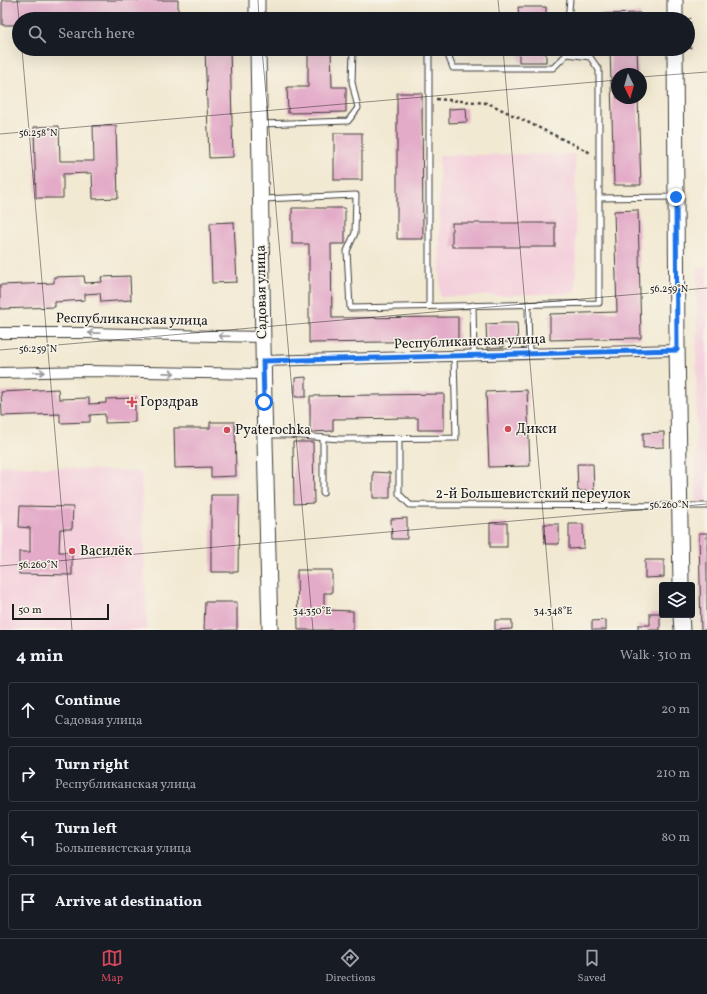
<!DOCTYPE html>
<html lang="en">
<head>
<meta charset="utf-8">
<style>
  :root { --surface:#171b24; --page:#242831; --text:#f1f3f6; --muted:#9ea1a6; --line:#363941; --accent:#d1495b }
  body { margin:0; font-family:Vollkorn,serif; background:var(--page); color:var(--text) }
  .controls { position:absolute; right:12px; bottom:12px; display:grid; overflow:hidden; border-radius:4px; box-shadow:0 4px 16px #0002 }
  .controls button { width:36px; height:36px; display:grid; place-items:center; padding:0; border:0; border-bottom:1px solid var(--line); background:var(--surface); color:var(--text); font:20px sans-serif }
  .compass { position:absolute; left:611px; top:68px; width:36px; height:36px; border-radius:50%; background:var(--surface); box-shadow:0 4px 16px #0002; rotate:175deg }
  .scale { position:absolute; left:12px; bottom:10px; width:97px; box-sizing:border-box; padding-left:4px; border:2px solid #1c1c1c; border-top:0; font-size:11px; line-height:14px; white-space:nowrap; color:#1c1c1c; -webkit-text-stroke:3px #f7f3e8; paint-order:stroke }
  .stop { position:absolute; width:12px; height:12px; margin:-9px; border:3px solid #1a73e8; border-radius:50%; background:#fff }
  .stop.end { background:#1a73e8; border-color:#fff; box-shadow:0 1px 4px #0008 }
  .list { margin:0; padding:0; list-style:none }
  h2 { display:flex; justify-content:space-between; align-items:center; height:52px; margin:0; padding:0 16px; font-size:17px }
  h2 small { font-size:13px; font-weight:400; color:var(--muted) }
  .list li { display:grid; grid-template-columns:26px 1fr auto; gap:12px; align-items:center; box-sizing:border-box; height:56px; margin:0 8px 8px; padding:0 8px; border:1px solid var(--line); border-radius:4px }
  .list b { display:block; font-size:15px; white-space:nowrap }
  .list p { margin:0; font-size:13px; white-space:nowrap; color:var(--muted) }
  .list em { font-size:13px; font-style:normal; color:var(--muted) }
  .icon { flex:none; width:22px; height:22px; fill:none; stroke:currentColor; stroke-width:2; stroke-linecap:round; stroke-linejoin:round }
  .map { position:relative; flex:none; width:707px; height:630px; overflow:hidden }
  .search { position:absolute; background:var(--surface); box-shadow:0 4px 16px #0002; left:12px; right:12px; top:12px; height:44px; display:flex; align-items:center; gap:10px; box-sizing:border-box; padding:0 14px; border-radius:22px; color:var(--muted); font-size:15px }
  .sheet { height:308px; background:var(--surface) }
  nav { display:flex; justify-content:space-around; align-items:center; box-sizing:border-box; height:56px; border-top:1px solid var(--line); background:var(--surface); font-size:11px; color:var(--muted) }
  nav a { display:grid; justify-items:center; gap:2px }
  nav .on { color:var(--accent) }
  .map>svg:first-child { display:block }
  .built { fill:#f4cfdc }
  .building { fill:#e3abc8 }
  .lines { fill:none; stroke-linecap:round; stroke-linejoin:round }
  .lane-casing { stroke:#3c3b37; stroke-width:7 }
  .street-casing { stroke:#3c3b37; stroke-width:12 }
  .secondary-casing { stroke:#3c3b37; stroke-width:17 }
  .path { stroke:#3c3b37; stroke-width:2.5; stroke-dasharray:3 3; stroke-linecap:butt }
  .lane { stroke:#fff; stroke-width:5 }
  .street { stroke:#fff; stroke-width:10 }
  .secondary { stroke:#fff; stroke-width:15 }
  .oneway { stroke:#999 }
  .route { stroke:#1a73e8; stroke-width:5 }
  .ticks { fill:none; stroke:#1c1c1c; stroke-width:1; stroke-opacity:0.45 }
  .poi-dot { fill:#d1495b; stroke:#f7f3e8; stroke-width:1.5 }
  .labels { text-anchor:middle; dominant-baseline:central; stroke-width:3; stroke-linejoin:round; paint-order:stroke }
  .street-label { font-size:14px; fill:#1c1c1c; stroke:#f7f3e8 }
  .poi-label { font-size:14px; fill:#1c1c1c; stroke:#f7f3e8; text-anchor:start }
  .ticks-label { font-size:10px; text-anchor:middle; fill:#1c1c1c; stroke:#f7f3e8; stroke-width:3; stroke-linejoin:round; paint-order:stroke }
</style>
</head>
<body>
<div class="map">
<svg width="707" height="630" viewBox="0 0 707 630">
  <rect width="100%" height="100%" fill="#f7f3e8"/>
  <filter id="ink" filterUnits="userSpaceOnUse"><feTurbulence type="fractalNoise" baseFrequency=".025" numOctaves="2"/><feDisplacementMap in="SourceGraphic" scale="8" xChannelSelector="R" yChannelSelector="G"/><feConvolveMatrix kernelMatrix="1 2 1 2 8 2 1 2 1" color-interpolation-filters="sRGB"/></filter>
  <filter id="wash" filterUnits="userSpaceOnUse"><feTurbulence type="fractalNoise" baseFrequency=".012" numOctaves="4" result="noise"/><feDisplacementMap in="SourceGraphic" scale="16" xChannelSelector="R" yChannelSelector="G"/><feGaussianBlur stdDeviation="0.9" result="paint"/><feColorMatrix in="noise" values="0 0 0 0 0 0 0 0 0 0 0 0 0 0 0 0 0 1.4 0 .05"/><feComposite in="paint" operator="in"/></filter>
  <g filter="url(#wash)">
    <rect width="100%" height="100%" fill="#f2e9d2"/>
    <g class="built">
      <polygon points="575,154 576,293 440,297 439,155"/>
      <polygon points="697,267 707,268 707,502 696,502"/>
      <polygon points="3,465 141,472 147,630 0,630 0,467"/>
    </g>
    <g id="blocks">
      <g class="building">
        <polygon points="2,0 178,0 178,19 19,19 19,25 2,25"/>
        <polygon points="518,7 546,7 546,19 519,19"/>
        <polygon points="640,13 640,19 602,19 602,14"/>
        <polygon points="460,16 460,19 307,19 307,17"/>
        <polygon points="205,49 230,49 233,157 209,158"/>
        <polygon points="308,49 331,49 332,87 346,87 346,112 288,113 287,87 308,87"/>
        <rect x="519" y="49" width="27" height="13"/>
        <polygon points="610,49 637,49 638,74 617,74 617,98 638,98 641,185 614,185"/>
        <polygon points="397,93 422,93 423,239 397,239"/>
        <polygon points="466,108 467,122 449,123 449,109"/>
        <polygon points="59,126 60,161 94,161 93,126 116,126 118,198 93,199 92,173 63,174 63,198 36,198 34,127"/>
        <rect x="334" y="133" width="28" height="47"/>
        <polygon points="292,208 345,208 345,244 331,244 332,318 458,317 458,341 309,343 309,244 292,244"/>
        <polygon points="638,210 641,338 550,340 550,314 617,312 614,211"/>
        <polygon points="234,222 237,282 212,283 210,223"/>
        <rect x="452" y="223" width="103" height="24"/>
        <polygon points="84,276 85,283 102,282 101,277 130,276 131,300 101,302 100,293 85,294 85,300 55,302 55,307 0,309 0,285 54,283 54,277"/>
        <polygon points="503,323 517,323 518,342 504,342 504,347 487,348 486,324"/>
        <polygon points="306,377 306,397 295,397 295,378"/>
        <polygon points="58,389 59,399 89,398 89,404 106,403 106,399 135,398 135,422 105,423 105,414 90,415 90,422 60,423 60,414 2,416 1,392"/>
        <polygon points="527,390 530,466 489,467 486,392"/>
        <polygon points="444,394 444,430 418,430 418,418 333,419 333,431 310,432 310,396"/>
        <polygon points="210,422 235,422 236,476 211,477 211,467 175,468 174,428 210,428"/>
        <polygon points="664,432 664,447 643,448 643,433"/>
        <polygon points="293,442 313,442 314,503 294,504"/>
        <polygon points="577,464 593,464 594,491 578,491"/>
        <polygon points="373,472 390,473 390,498 373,498"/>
        <polygon points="211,495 239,495 238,572 211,572"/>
        <polygon points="20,506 73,507 72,529 60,529 59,552 72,552 72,575 19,574 19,552 30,552 30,528 19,527"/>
        <polygon points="407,518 407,539 392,539 391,519"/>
        <rect x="490" y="523" width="17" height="24"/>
        <polygon points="544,524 559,524 559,544 545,544"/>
        <polygon points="569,524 583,524 584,548 569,549"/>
        <polygon points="699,533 707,533 707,630 701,630"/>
        <polygon points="645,560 664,560 664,577 645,578"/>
        <polygon points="297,570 332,570 332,593 324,593 324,610 353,611 353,630 298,630"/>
        <polygon points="205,602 237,602 237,630 204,630"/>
        <polygon points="650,613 660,613 660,630 638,630 638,625 650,625"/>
        <polygon points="495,620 512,620 512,629 495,630"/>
        <polygon points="606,620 606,630 592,630 592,621"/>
      </g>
    </g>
  </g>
  <g filter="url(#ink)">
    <use href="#blocks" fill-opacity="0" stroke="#3c3b37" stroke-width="1"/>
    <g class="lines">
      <g class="lane-casing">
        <g id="lane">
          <polyline points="568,19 570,0"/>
          <polyline points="567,49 567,54 590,57 599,70 599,198"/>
          <polyline points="429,50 429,306"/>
          <polyline points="261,124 348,121 358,108 352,82 353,50 446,50 453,68 553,68 567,54"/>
          <polyline points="263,199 356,195 355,233 347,251 350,308 599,303 599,198 674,197"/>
          <polyline points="528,304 529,354"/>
          <polyline points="473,305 474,355"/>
          <polyline points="267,435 288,435 340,439 456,438 454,356"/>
          <polyline points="323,438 323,493"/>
          <polyline points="399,438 399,494 410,505 707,506"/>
        </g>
      </g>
      <g class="street-casing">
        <g id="street">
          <polyline points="0,333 88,333 263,337"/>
          <polyline points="263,361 677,350"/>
          <polyline points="0,373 86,371 263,374"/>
        </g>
      </g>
      <g class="secondary-casing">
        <g id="secondary">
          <polyline points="257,0 257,19"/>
          <polyline points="675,19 675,0"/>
          <polyline points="258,49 264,403 270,630"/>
          <polyline points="675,49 677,344 681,585"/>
          <polyline points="681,615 682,630"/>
        </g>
      </g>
      <g class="path">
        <polyline points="690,49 690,18"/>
        <polyline points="436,99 488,103 591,153"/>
        <polyline points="692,592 692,607"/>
      </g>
      <use href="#lane" class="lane"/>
      <use href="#street" class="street"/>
      <use href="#secondary" class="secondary"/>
    </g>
    <defs><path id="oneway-shaft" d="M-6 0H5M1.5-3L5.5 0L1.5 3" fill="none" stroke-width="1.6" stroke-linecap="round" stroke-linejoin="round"/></defs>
    <g class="oneway">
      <use href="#oneway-shaft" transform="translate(94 333) rotate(-179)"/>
      <use href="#oneway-shaft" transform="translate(224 336) rotate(-178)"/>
      <use href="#oneway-shaft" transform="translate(39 372) rotate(-1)"/>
      <use href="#oneway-shaft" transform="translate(169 373) rotate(1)"/>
    </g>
  </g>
  <g class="lines" filter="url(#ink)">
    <polyline class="route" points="264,402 263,361 677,350 676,197"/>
  </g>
  <path class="ticks" d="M17,0l2,19M258,0l1,19M498,0l2,19M22,49l50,581M262,49l51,581M503,49l50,581M641,77l66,-5M0,134l617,-54M0,350l707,-62M0,566l707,-62"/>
  <g class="poi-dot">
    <path d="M130 396h4v4h4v4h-4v4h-4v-4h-4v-4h4z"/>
    <circle cx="508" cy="429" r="4"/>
    <circle cx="227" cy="430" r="4"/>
    <circle cx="72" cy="551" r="4"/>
  </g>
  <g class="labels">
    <g class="street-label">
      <text transform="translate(262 292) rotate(-91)">Садовая улица</text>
      <text transform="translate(132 320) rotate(1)">Республиканская улица</text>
      <text transform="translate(470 342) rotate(-2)">Республиканская улица</text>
      <text x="533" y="494">2-й Большевистский переулок</text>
    </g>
    <g class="poi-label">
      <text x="140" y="402">Горздрав</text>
      <text x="516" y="429">Дикси</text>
      <text x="235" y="430">Pyaterochka</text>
      <text x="80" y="551">Василёк</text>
    </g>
  </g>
  <g class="ticks-label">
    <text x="38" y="136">56.258°N</text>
    <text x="669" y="292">56.259°N</text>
    <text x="38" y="352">56.259°N</text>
    <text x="669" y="508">56.260°N</text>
    <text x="38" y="568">56.260°N</text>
    <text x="312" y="614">34.350°E</text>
    <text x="553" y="614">34.348°E</text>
  </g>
</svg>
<div class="controls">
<button><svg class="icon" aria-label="layers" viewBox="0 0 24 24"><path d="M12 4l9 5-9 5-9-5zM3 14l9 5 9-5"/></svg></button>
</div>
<svg class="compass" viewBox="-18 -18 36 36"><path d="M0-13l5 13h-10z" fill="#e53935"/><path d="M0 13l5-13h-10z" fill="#9ea1a6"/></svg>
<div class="scale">50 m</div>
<div class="stop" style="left:264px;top:402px"></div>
<div class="stop end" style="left:676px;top:197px"></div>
<div class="search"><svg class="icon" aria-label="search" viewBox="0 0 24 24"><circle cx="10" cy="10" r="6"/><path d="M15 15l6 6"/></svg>Search here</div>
</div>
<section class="sheet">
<h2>4 min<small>Walk · 310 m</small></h2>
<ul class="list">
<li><svg class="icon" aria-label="ahead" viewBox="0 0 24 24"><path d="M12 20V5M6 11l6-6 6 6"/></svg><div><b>Continue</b><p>Садовая улица</p></div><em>20 m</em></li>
<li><svg class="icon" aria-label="right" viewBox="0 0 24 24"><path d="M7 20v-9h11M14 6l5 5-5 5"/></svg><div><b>Turn right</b><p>Республиканская улица</p></div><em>210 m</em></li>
<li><svg class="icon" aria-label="left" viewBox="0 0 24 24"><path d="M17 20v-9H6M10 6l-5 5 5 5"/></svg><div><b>Turn left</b><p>Большевистская улица</p></div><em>80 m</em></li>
<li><svg class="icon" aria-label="arrive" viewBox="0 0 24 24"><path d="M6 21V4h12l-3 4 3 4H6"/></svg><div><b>Arrive at destination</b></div></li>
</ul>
</section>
<nav>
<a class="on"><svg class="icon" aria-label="map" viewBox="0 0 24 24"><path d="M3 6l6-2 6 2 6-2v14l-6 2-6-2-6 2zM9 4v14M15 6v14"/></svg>Map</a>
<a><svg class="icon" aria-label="directions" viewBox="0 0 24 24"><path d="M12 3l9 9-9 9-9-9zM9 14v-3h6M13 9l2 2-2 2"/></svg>Directions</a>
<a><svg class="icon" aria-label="saved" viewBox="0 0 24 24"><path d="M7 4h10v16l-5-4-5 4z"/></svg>Saved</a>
</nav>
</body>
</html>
